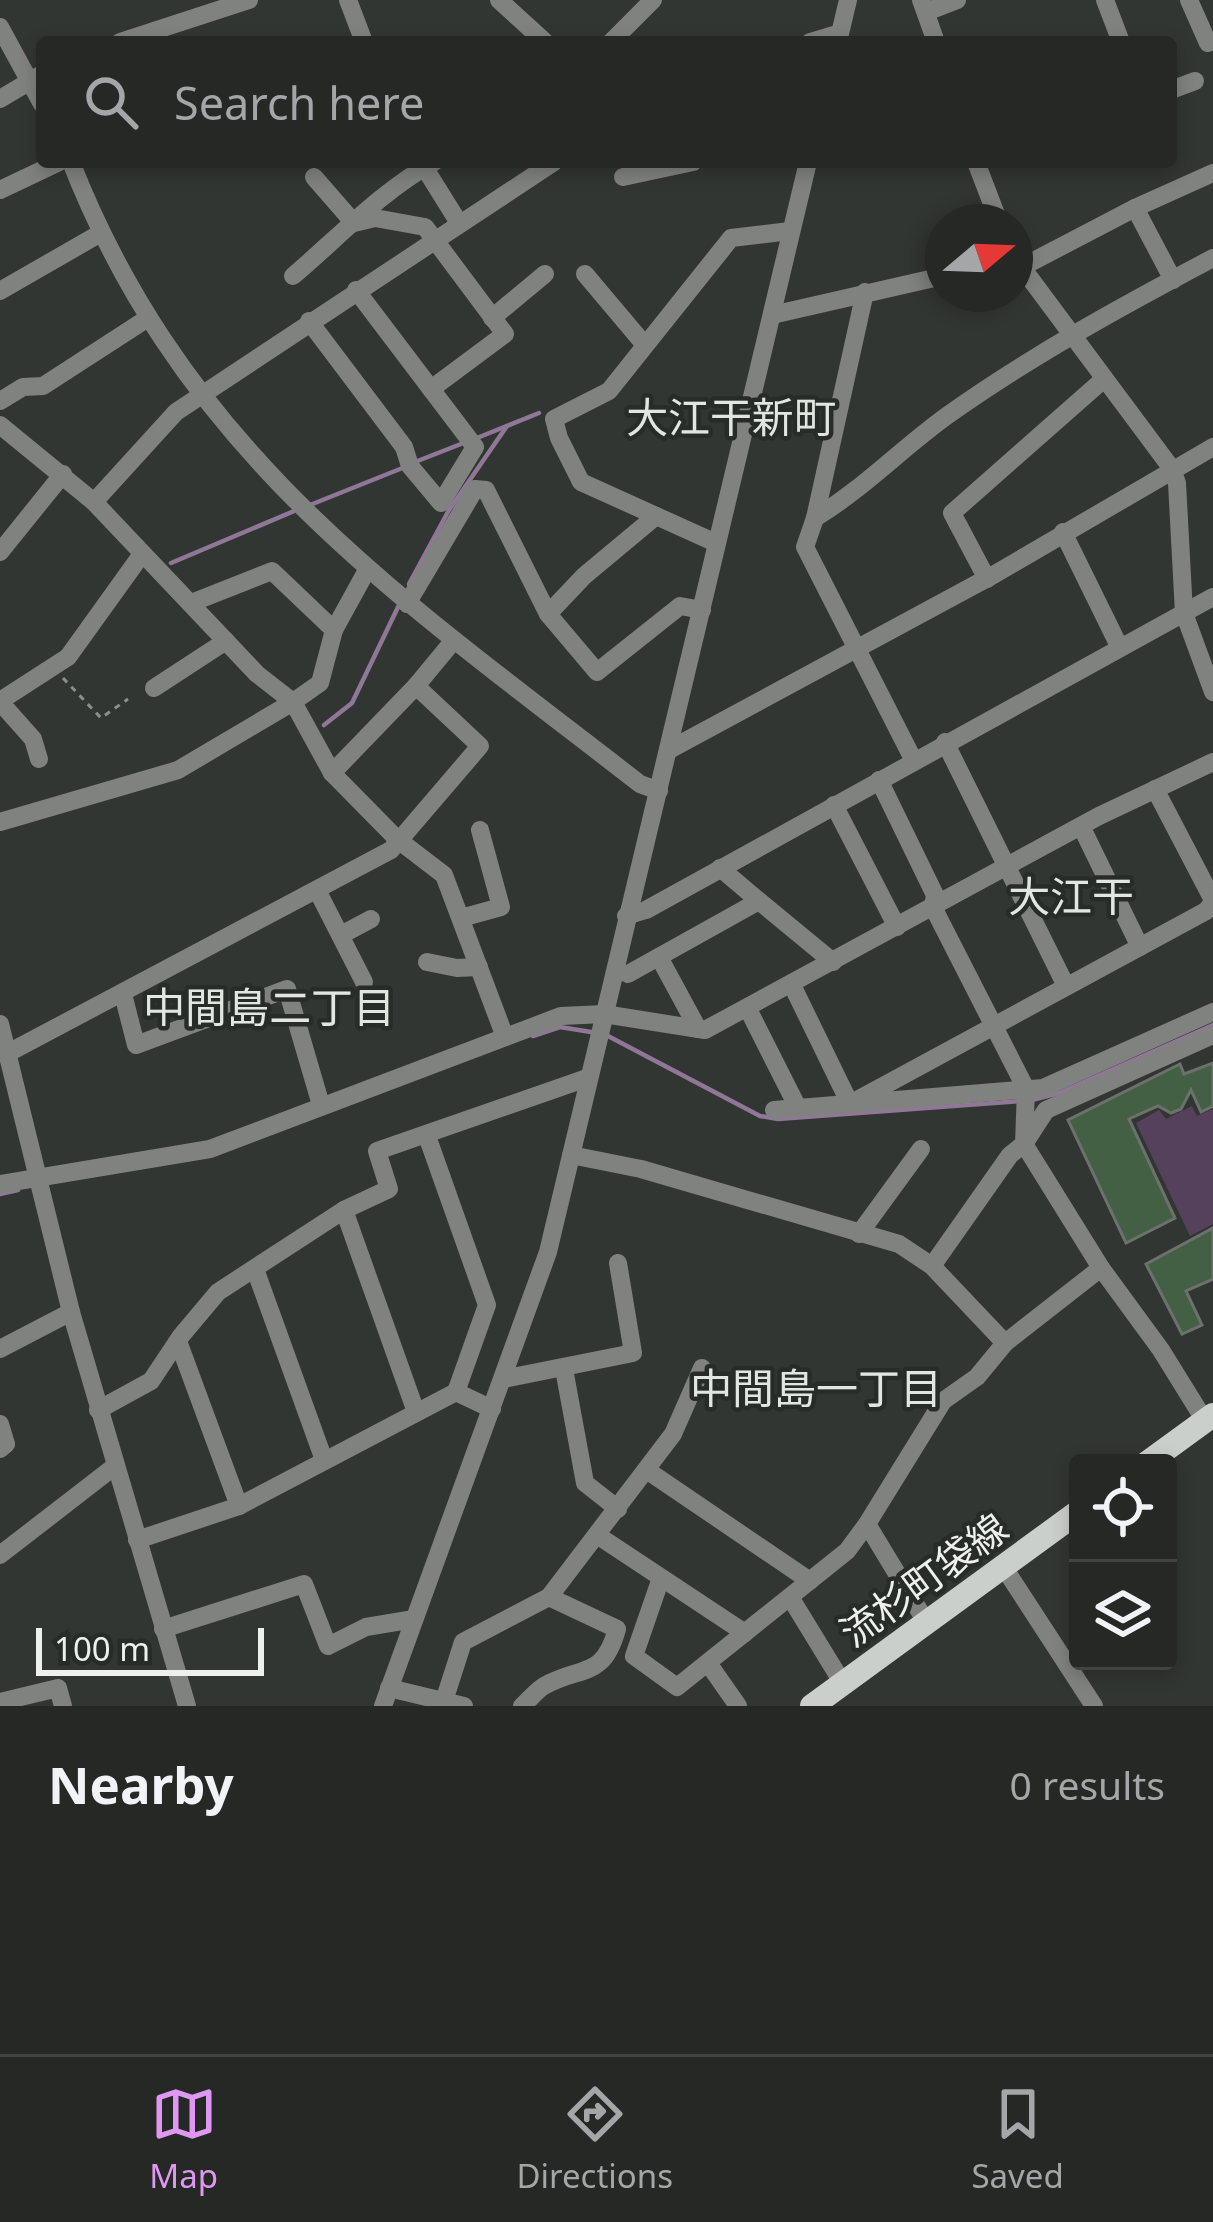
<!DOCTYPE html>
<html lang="en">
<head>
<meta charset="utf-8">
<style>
  :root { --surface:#262826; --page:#2e302e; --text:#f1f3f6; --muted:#a4a6a7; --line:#424443; --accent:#df98f1 }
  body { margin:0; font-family:"Noto Sans","Noto Sans JP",sans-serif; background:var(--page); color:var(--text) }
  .controls { position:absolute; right:36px; bottom:36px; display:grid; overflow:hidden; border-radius:12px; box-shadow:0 6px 18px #0003 }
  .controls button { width:108px; height:108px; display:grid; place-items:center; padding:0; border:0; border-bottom:3px solid var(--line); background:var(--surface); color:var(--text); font:60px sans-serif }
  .compass { position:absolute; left:925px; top:204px; width:108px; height:108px; border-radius:50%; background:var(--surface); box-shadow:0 6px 18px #0003; rotate:71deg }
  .scale { position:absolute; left:36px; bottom:30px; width:228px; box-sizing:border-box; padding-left:12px; border:6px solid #edf0ed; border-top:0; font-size:33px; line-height:42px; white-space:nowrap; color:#edf0ed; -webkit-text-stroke:9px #282c28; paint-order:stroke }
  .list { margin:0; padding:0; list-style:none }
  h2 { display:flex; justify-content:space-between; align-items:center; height:156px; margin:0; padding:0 48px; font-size:51px }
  h2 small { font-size:39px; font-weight:400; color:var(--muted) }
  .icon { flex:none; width:66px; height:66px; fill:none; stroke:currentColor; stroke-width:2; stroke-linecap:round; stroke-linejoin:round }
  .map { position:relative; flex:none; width:1213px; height:1706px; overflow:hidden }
  .search { position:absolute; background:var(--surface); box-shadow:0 6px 18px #0003; left:36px; right:36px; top:36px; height:132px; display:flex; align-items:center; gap:30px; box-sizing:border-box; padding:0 42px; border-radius:12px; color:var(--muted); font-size:45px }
  .sheet { height:348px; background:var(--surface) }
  nav { display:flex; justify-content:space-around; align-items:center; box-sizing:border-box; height:168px; border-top:3px solid var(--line); background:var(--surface); font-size:33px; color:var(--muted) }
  nav a { display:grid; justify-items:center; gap:6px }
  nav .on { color:var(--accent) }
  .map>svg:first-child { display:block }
  .green { fill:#56415c }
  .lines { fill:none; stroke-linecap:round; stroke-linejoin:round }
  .stream { stroke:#917797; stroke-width:4.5 }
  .building { fill:#436044; stroke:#6d716d; stroke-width:3 }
  .path { stroke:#8b8e8b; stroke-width:3; stroke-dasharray:6 6; stroke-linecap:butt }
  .minor { stroke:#808280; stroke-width:18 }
  .major { stroke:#cbcfcb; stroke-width:24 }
  .labels { text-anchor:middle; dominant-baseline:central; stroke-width:9; stroke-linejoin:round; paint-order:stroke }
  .street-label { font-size:39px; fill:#edf0ed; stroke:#282c28 }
  .neighbourhood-label { font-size:42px; fill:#e1e6e1; stroke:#282c28 }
</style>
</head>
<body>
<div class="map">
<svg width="1213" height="1706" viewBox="0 0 1213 1706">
  <rect width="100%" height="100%" fill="#323632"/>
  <polygon class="green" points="1192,1106 1197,1116 1213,1109 1213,1224 1190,1236 1136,1123 1159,1110 1166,1119"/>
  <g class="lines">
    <g class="stream">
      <polyline points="477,438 539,413"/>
      <polyline points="415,462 466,442"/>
      <polyline points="310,505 405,467"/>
      <polyline points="171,563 299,509"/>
      <polyline points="409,584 449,510 507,426"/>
      <polyline points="324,725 352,703 399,605"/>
      <polyline points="533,1036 560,1027 597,1033"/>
      <polyline points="608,1036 760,1116 778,1119 1020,1101"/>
      <polyline points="1032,1100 1059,1093 1213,1025"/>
      <polyline points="0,1194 18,1190"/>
    </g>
  </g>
  <g class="building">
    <polygon points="1213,1063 1213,1106 1201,1112 1191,1090 1181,1109 1171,1113 1158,1106 1129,1119 1175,1218 1126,1243 1068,1120 1180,1064 1184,1074"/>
    <polygon points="1213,1228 1213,1279 1186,1291 1202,1325 1182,1334 1146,1264"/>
  </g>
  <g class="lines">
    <polyline class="path" points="63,678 101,718 128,699"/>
    <g class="minor">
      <polyline points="348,0 364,42"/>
      <polyline points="499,0 545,42"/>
      <polyline points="921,0 936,42"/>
      <polyline points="1105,0 1121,42"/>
      <polyline points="1189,0 1208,43"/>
      <polyline points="926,12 957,0"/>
      <polyline points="0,27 42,104"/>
      <polyline points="120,42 249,0"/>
      <polyline points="611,42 653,0"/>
      <polyline points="810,42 840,33"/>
      <polyline points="838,42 848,0"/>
      <polyline points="1171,90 1195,81"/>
      <polyline points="0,99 42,74"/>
      <path d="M71,162c116,295 330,436 569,622l19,7"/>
      <polyline points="421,162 459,223"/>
      <polyline points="976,162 999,222"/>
      <polyline points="314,177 354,223 375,218 425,227 505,334 431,389 356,290"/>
      <polyline points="623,177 693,162"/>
      <polyline points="0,190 59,162"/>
      <polyline points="1135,208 1213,173"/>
      <polyline points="1015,258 1172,469 1177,483 1184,613 1213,692"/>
      <polyline points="1022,267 1135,208 1173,280"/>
      <polyline points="585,274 644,344"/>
      <path d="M293,276c46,-39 87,-84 141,-114"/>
      <polyline points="0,291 99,234"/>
      <polyline points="865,292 815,518 805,547 914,761"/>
      <polyline points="772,315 943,276"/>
      <polyline points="492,318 545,274"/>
      <polyline points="309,321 404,447 410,466 441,503 475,447 431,389"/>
      <polyline points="0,401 23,387 43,386 148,318"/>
      <polyline points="0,425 94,502 257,674 293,702 178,770 0,822"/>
      <polyline points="94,502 176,412 554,162"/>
      <polyline points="656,516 584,576 548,614 597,672 680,606 702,610"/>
      <path d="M815,518c48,-29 87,-70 133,-103 83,-59 174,-109 265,-157"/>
      <polyline points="1063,532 1119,646"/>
      <polyline points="716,543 581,482 559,438 554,419 609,391 731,238 790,231"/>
      <polyline points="0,552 63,474"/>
      <polyline points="987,579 952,513 1104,379"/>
      <polyline points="191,603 272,571 334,630 320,683 293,702 332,773 397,839 444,875 505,1037"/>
      <polyline points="407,604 475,489 486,490 548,614"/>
      <polyline points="334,630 367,570"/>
      <polyline points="416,686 454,640"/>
      <polyline points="154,688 226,641"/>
      <polyline points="0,701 68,657 142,554"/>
      <polyline points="0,702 33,739 39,759"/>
      <polyline points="945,742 1066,986"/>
      <polyline points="669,750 995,574 1213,447"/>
      <polyline points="879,780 935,895 933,907 1026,1089 1024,1144 1101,1268"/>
      <polyline points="1155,789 1213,900"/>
      <polyline points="834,805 897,927"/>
      <polyline points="1081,826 1140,947"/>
      <polyline points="317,890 364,982"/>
      <polyline points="759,901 833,962"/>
      <polyline points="626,916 646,910 1213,597"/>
      <polyline points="461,918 501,907 480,830"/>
      <polyline points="341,935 371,919"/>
      <polyline points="659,957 698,1029"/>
      <polyline points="427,962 457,968 479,967"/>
      <polyline points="628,974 759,901 720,868"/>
      <polyline points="792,985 850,1104 1206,911 1213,902"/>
      <polyline points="123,994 136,1045 287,989 321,1105"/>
      <polyline points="748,1009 798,1108"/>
      <polyline points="0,1024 71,1312 187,1706"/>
      <polyline points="8,1053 391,850 480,746 416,686 332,773"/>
      <polyline points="774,1110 1043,1088 1213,1012"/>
      <polyline points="427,1136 487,1305 456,1392"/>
      <polyline points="571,1155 641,1169 899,1244 932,1266 1005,1343"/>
      <polyline points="0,1184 210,1149 561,1016 604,1014 705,1030 1099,816 1213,762"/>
      <polyline points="344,1210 416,1412"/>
      <polyline points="859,1234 921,1149"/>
      <polyline points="932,1266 1010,1155 1024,1144 1046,1110 1213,1035"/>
      <polyline points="255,1269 324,1460"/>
      <polyline points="178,1341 239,1506"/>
      <polyline points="0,1349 71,1312"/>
      <polyline points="564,1369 585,1483 618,1509"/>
      <polyline points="503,1379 633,1353 618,1263"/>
      <polyline points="98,1410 151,1381 181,1336 218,1292 344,1210 389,1189 377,1151 587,1078"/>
      <polyline points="0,1424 6,1444 0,1449"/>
      <polyline points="648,1471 810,1581"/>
      <polyline points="597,1535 745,1633"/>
      <polyline points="137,1540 239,1506 456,1392 492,1409"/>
      <polyline points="0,1555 115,1466"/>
      <polyline points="1003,1566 1094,1706"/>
      <polyline points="661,1578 634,1656 677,1687 847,1551 867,1524"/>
      <polyline points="790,1597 842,1682"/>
      <polyline points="925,1620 867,1524 943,1401 977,1377 1005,1343 1101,1268 1161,1350 1205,1421"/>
      <polyline points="163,1629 304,1584 328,1646 366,1627 414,1619"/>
      <polyline points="708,1663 738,1706"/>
      <polyline points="389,1688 464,1706"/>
      <polyline points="444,1701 463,1642 549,1597 673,1434 702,1368"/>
      <polyline points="0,1702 58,1688 63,1706"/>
      <polyline points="383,1706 548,1252 808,162"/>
      <path d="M522,1706c7,-6 15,-16 22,-20 37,-21 59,-6 73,-57l-68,-32"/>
    </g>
    <g class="major">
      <polyline points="1147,1463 1213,1415"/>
      <polyline points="812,1706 1078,1512"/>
    </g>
  </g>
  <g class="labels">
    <g class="street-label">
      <text transform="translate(923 1579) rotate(-36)">流杉町袋線</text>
    </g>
    <g class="neighbourhood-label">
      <text x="731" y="416">大江干新町</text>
      <text x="1071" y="895">大江干</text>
      <text x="269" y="1006">中間島二丁目</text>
      <text x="816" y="1387">中間島一丁目</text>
    </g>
  </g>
</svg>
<div class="controls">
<button><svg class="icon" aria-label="locate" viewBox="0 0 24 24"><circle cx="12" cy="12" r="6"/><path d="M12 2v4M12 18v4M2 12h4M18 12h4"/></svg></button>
<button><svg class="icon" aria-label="layers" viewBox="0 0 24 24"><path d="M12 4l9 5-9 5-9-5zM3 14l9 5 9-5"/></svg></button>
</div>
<svg class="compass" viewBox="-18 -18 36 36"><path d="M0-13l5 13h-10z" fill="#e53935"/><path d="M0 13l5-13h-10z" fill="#a4a6a7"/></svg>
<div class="scale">100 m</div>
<div class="search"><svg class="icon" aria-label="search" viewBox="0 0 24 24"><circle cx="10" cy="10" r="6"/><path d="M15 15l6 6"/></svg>Search here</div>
</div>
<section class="sheet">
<h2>Nearby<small>0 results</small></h2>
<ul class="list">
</ul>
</section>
<nav>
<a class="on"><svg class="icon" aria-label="map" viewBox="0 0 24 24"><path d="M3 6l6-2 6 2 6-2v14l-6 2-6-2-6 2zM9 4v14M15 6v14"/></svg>Map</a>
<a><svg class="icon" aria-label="directions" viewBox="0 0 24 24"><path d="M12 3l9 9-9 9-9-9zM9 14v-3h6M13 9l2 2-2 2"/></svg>Directions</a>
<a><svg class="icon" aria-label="saved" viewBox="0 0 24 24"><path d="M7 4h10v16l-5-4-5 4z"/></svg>Saved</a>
</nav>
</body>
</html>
